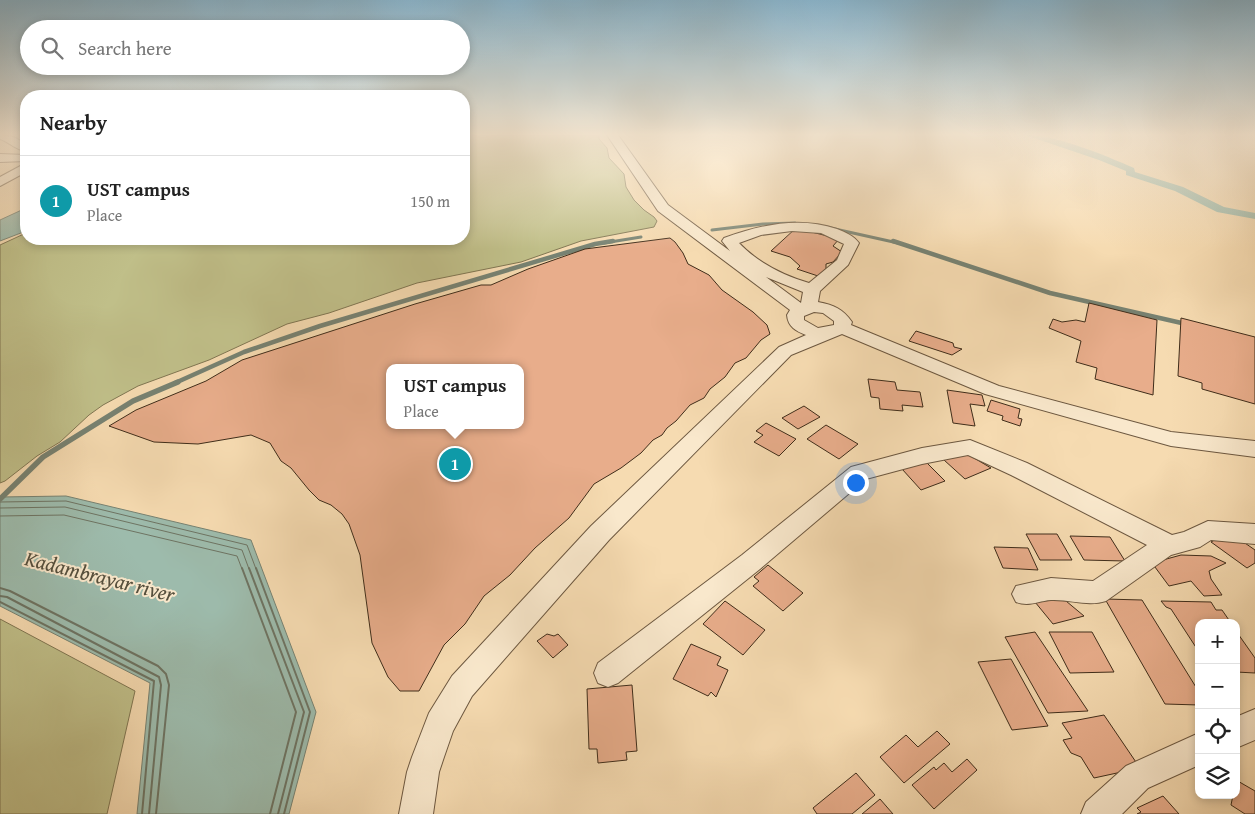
<!DOCTYPE html>
<html lang="en">
<head>
<meta charset="utf-8">
<style>
  :root { --surface:#fff; --page:#f6f6f6; --text:#222; --muted:#767676; --line:#e0e0e0; --accent:#8f2418 }
  body { margin:0; font-family:"Gentium Book Plus",serif; background:var(--page); color:var(--text) }
  .controls { position:absolute; right:15px; bottom:15px; display:grid; overflow:hidden; border-radius:10px; box-shadow:0 2px 8px #0003 }
  .controls button { width:45px; height:45px; display:grid; place-items:center; padding:0; border:0; border-bottom:1px solid var(--line); background:var(--surface); color:var(--text); font:25px sans-serif }
  .you { position:absolute; left:855px; top:482px; width:18px; height:18px; margin:-12px; border:4px solid #fff; border-radius:50%; background:#1a73e8; box-shadow:0 0 0 8px #1a73e833 }
  .badge { display:grid; place-items:center; width:32px; height:32px; border-radius:50%; background:var(--accent); color:#fff; font-size:16px; font-weight:700 }
  .pin { position:absolute; translate:-50% -50%; border:2px solid #fff; box-shadow:0 1px 5px #0006 }
  .popup { position:absolute; left:386px; top:364px; width:138px; height:65px; box-sizing:border-box; display:grid; place-content:center; border-radius:10px; background:var(--surface); filter:drop-shadow(0 1px 4px #0005); font-size:16px; white-space:nowrap; color:var(--muted) }
  .popup b { font-size:19px; color:var(--text) }
  .popup::after { content:''; position:absolute; left:50%; top:100%; margin-left:-10px; border:10px solid transparent; border-top-color:var(--surface) }
  .list { margin:0; padding:0; list-style:none }
  h2 { display:flex; justify-content:space-between; align-items:center; height:65px; margin:0; padding:0 20px; font-size:21px }
  h2 small { font-size:16px; font-weight:400; color:var(--muted) }
  .list li { display:grid; grid-template-columns:32px 1fr auto; gap:15px; align-items:center; box-sizing:border-box; height:90px; padding:0 20px; border-top:1px solid var(--line) }
  .list b { display:block; font-size:19px; white-space:nowrap }
  .list p { margin:0; font-size:16px; white-space:nowrap; color:var(--muted) }
  .list em { font-size:16px; font-style:normal; color:var(--muted) }
  .icon { flex:none; width:28px; height:28px; fill:none; stroke:currentColor; stroke-width:2; stroke-linecap:round; stroke-linejoin:round }
  .map { position:relative; flex:none; width:1255px; height:814px; overflow:hidden }
  .search { position:absolute; background:var(--surface); box-shadow:0 2px 8px #0003; left:20px; top:20px; width:450px; height:55px; display:flex; align-items:center; gap:12px; box-sizing:border-box; padding:0 18px; border-radius:28px; color:var(--muted); font-size:19px }
  .panel { position:absolute; background:var(--surface); box-shadow:0 2px 8px #0003; left:20px; top:90px; width:450px; height:155px; border-radius:20px }
  .map>svg:first-child { display:block }
  .green { fill:#c0bf89; stroke:#807652 }
  .water { fill:#9dbbac; stroke:#778272 }
  .lines { fill:none; stroke-linecap:round; stroke-linejoin:round }
  .shore-far1 { stroke:#6e7463; stroke-width:1 }
  .shore { stroke:#6e7463; stroke-width:2 }
  .stream-far2 { stroke:#778272; stroke-width:3 }
  .stream-far1 { stroke:#778272; stroke-width:4.5 }
  .stream { stroke:#778272; stroke-width:5.5 }
  .canal { fill:#9dbbac; fill-rule:evenodd }
  .building { fill:#e8ad8b; stroke:#3f2d1a; fill-rule:evenodd }
  .minor-casing { stroke:#6d5840; stroke-width:2 }
  .minor { fill:#f9e8cc; fill-rule:evenodd }
  .labels { text-anchor:middle; dominant-baseline:central; stroke-width:4; stroke-linejoin:round; paint-order:stroke }
  .near-water-label { font-size:21px; font-style:italic; fill:#56503e; stroke:#f9e8cc }
</style>
</head>
<body>
<div class="map">
<svg width="1255" height="814" viewBox="0 0 1255 814">
  <rect width="100%" height="100%" fill="#f6dbb1"/>
  <filter id="stains"><feTurbulence type="fractalNoise" baseFrequency=".004" numOctaves="4"/><feColorMatrix values="0 0 0 0 .2 0 0 0 0 .09 0 0 0 0 .02 0 0 0 .5 -.17"/></filter>
  <radialGradient id="worn" r=".72"><stop offset=".6" stop-color="#630" stop-opacity="0"/><stop offset="1" stop-color="#630" stop-opacity=".3"/></radialGradient>
  <g class="green">
    <polygon points="464,135 599,135 599,139 607,148 609,158 624,174 626,187 634,200 644,210 654,217 657,221 654,227 581,241 521,262 417,283 329,313 287,324 209,360 138,386 103,405 89,415 60,442 37,456 5,481 0,483 0,245 26,233 26,239 464,239"/>
    <polygon points="0,619 135,691 107,814 0,814"/>
  </g>
  <g class="water">
    <polygon points="26,208 26,231 0,241 0,220"/>
    <polygon points="66,496 251,540 316,712 289,814 137,814 150,683 0,606 0,497"/>
  </g>
  <g class="lines">
    <g class="shore-far1">
      <polyline points="0,502 66,501 247,545 256,569"/>
      <polyline points="0,508 65,507 242,550 249,569"/>
      <polyline points="0,516 64,515 237,556 242,569"/>
    </g>
    <g class="shore">
      <polyline points="242,568 296,712 270,814"/>
      <polyline points="249,568 304,712 278,814"/>
      <polyline points="256,568 310,712 284,814"/>
      <polyline points="0,588 10,591 158,666 166,674 169,685 156,814"/>
      <polyline points="0,596 7,597 159,677 161,685 149,814"/>
      <polyline points="0,602 154,681 142,814"/>
    </g>
    <g class="stream-far2">
      <polyline points="826,227 898,243"/>
      <polyline points="712,230 763,224 795,223"/>
      <polyline points="604,243 641,237"/>
    </g>
    <g class="stream-far1">
      <polyline points="893,241 1050,293 1186,324"/>
      <polyline points="175,383 244,352 320,326 595,244 613,241"/>
    </g>
    <polyline class="stream" points="0,499 43,457 133,401 178,382"/>
    <path class="canal" d="M1025,135c32,0 79,20 109,33l1,4 48,15 41,20 31,6v6l-38,-7 -42,-21 -49,-16v-4l-27,-11z"/>
  </g>
  <g class="building">
    <polygon points="796,228 839,239 833,246 842,252 833,262 826,264 826,269 818,276 797,269 800,266 790,257 771,251"/>
    <path d="M670,238l5,4 8,11 5,11 21,11 13,15 31,22 14,13 3,9 -9,6 -15,18 -11,5 -10,14 -15,12 -6,9 -14,7 -14,16 -9,7 -5,7 -9,5 -12,13 -20,15 -27,16 -25,34 -34,30 -25,27 -26,21 -19,28 -21,21 -25,46h-19l-12,-14 -16,-34 -12,-88 -11,-31 -7,-10 -11,-9 -12,-5 -10,-10 -18,-22 -10,-7 -11,-18 -19,-8 -53,9 -44,-2 -45,-16 27,-16 70,-29 36,-21 173,-56 66,-19h10l37,-16 57,-20zM390,368h130v57h-130z"/>
    <polygon points="1089,303 1157,320 1153,395 1095,379 1097,368 1076,362 1081,341 1049,328 1053,319 1062,322 1076,320 1085,322"/>
    <polygon points="1181,318 1255,337 1255,404 1202,389 1202,383 1178,376"/>
    <polygon points="916,331 953,343 954,347 962,349 952,355 909,341"/>
    <polygon points="868,379 895,382 897,390 920,392 923,407 902,405 903,411 880,409 879,398 871,397"/>
    <polygon points="947,390 982,395 985,406 970,404 975,426 953,423"/>
    <polygon points="991,400 1020,409 1018,418 1022,419 1020,426 1002,420 1003,416 987,411"/>
    <polygon points="804,406 820,417 798,429 782,418"/>
    <polygon points="766,423 796,439 779,456 754,442 763,435 756,431"/>
    <polygon points="826,425 858,444 839,459 807,439"/>
    <polygon points="964,452 991,468 965,479 944,460"/>
    <polygon points="925,461 945,481 921,490 902,469"/>
    <polygon points="1229,532 1255,550 1255,563 1247,568 1211,542"/>
    <polygon points="1026,534 1057,534 1072,560 1040,560"/>
    <polygon points="1070,536 1110,537 1125,561 1084,560"/>
    <polygon points="994,547 1028,548 1038,570 1003,568"/>
    <polygon points="1181,555 1211,556 1226,563 1209,571 1211,579 1222,595 1204,596 1191,581 1169,586 1152,563"/>
    <polygon points="768,565 803,593 783,611 753,586 759,581 754,577"/>
    <polygon points="1060,596 1084,616 1053,624 1035,602"/>
    <polygon points="1105,599 1142,600 1199,692 1199,705 1165,704"/>
    <polygon points="725,601 765,630 743,655 703,624"/>
    <polygon points="1161,601 1211,602 1216,610 1222,610 1231,623 1199,623 1199,652 1171,609 1166,607"/>
    <polygon points="1236,631 1255,658 1255,673 1236,672"/>
    <polygon points="1035,632 1088,711 1048,713 1005,637"/>
    <polygon points="1049,632 1092,632 1114,672 1070,673"/>
    <polygon points="547,634 554,636 558,634 568,645 553,658 537,641"/>
    <polygon points="691,644 721,657 717,665 728,670 716,697 711,692 708,696 673,679"/>
    <polygon points="1011,659 1048,726 1012,730 978,662"/>
    <polygon points="632,685 637,751 626,752 627,760 598,763 597,749 589,749 587,689"/>
    <polygon points="1104,715 1140,768 1094,778 1081,757 1071,753 1063,740 1072,738 1062,723"/>
    <polygon points="937,731 950,744 904,783 880,757 906,735 918,747"/>
    <polygon points="967,759 977,770 934,809 912,785 934,767 936,770 944,763 952,772"/>
    <polygon points="856,773 875,795 852,814 817,814 813,808"/>
    <polygon points="1236,780 1255,791 1255,814 1245,814 1231,805 1233,795 1236,795"/>
    <polygon points="1163,796 1179,814 1137,814 1141,812 1137,808"/>
    <polygon points="880,799 893,814 862,814"/>
  </g>
  <g class="lines">
    <g class="minor-casing">
      <g id="minor">
        <path d="M0,135c12,0 17,3 26,10v6c-10,-1 -15,-8 -26,-12z"/>
        <path d="M607,135h11l50,70 62,46 -8,-10 2,-3c36,-13 75,-22 113,-9 8,3 17,7 22,14l-11,22 -28,26 -2,11c16,3 25,7 34,20l-1,3 148,61 172,46 84,9v16l-84,-11 -186,-52 -143,-60 -51,21 -182,185 -137,156 -19,35 -9,26 -5,15 -6,42h-34l8,-42 5,-15 17,-44 23,-37 139,-150 188,-179 27,-12c-10,-4 -18,-8 -19,-20l3,-5 -132,-99zM792,231l29,2 23,11 -7,16 -28,23c-26,-8 -51,-20 -70,-40l22,-8zM766,277l37,15 -2,11zM814,312l9,1 11,8v4l-16,3 -14,-8v-4z"/>
        <polygon points="0,154 26,155 26,161 0,162"/>
        <polygon points="26,163 26,172 0,186 0,177"/>
        <path d="M970,440l57,23 145,72 12,-3 24,-11 47,3v20l-44,-4 -11,7 -29,8 -65,46c-18,6 -36,-2 -55,-1 -13,1 -22,7 -35,2l-4,-8 4,-8 35,-8 42,3 54,-36 -136,-70 -43,-20 -46,9 -56,15 -106,90 -142,114 -10,4 -10,-4 -4,-10 4,-10 144,-108 109,-88 71,-19z"/>
        <polygon points="1255,709 1255,740 1236,748 1236,717"/>
        <polygon points="1199,733 1199,765 1148,788 1122,814 1081,814 1086,802 1126,766"/>
      </g>
    </g>
    <use href="#minor" class="minor"/>
  </g>
  <linearGradient id="sky" x2="0" y2="1"><stop stop-color="#8ab7d0"/><stop offset="0.54" stop-color="#fbefdc"/><stop offset="1" stop-color="#fbefdc" stop-opacity="0"/></linearGradient>
  <rect width="1255" height="249" fill="url(#sky)"/>
  <g class="labels">
    <g class="near-water-label">
      <text transform="translate(100 576) rotate(14)">Kadambrayar river</text>
    </g>
  </g>
  <rect width="100%" height="100%" filter="url(#stains)"/>
  <rect width="100%" height="100%" fill="url(#worn)"/>
</svg>
<div class="controls">
<button>+</button>
<button>−</button>
<button><svg class="icon" aria-label="locate" viewBox="0 0 24 24"><circle cx="12" cy="12" r="6"/><path d="M12 2v4M12 18v4M2 12h4M18 12h4"/></svg></button>
<button><svg class="icon" aria-label="layers" viewBox="0 0 24 24"><path d="M12 4l9 5-9 5-9-5zM3 14l9 5 9-5"/></svg></button>
</div>
<div class="you"></div>
<div class="pin badge" style="left:455px;top:464px;background:#0f9aa8">1</div>
<div class="popup"><b>UST campus</b>Place</div>
<div class="search"><svg class="icon" aria-label="search" viewBox="0 0 24 24"><circle cx="10" cy="10" r="6"/><path d="M15 15l6 6"/></svg>Search here</div>
<section class="panel">
<h2>Nearby<small></small></h2>
<ul class="list">
<li><span class="badge" style="background:#0f9aa8">1</span><div><b>UST campus</b><p>Place</p></div><em>150 m</em></li>
</ul>
</section>
</div>
</body>
</html>
